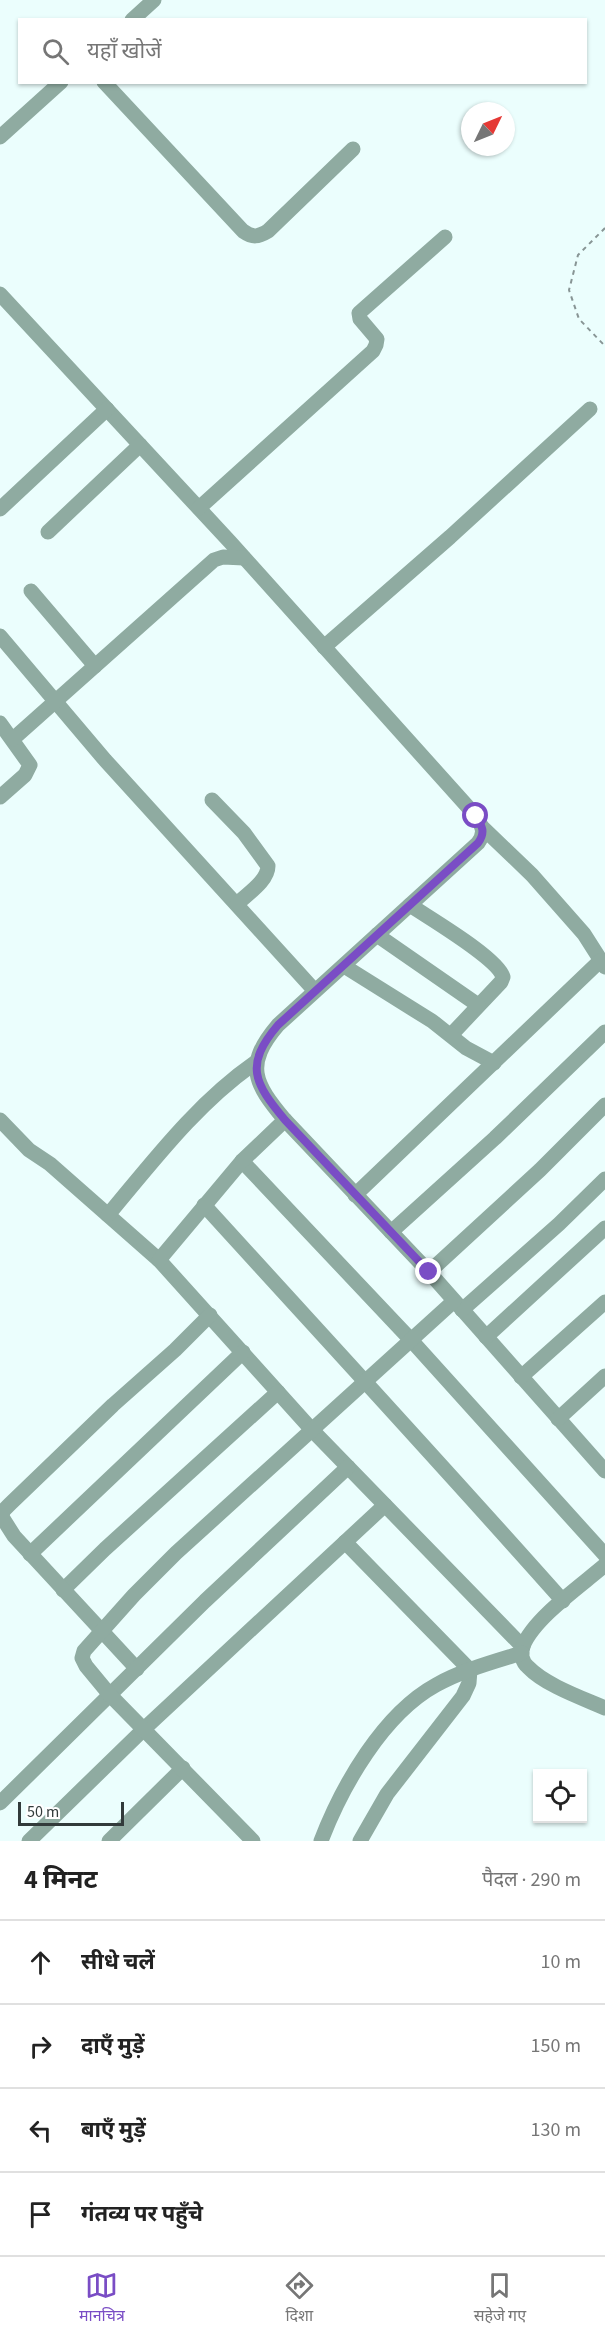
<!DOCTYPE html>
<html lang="hi">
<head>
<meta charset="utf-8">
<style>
  :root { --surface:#fff; --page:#f6f6f6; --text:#222; --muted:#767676; --line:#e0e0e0; --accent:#7a4dc5 }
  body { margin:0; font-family:"Source Sans 3","Noto Sans Devanagari",sans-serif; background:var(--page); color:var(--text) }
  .controls { position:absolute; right:18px; bottom:18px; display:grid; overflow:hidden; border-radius:0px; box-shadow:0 2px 4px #0004 }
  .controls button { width:54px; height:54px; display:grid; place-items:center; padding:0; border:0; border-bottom:2px solid var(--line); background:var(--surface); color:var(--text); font:30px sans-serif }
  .compass { position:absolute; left:461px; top:102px; width:54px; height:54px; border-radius:50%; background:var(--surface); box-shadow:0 2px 4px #0004; rotate:47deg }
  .scale { position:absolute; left:18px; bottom:15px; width:106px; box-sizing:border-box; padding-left:6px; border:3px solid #323b3b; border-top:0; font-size:16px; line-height:21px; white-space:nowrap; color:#323b3b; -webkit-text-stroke:4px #fff; paint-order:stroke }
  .stop { position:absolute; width:18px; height:18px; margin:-14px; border:4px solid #7a4dc5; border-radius:50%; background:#fff }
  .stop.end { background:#7a4dc5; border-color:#fff; box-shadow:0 2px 6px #0008 }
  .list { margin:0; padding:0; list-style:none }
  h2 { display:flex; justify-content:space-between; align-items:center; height:78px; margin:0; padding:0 24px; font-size:26px }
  h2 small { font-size:20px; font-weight:400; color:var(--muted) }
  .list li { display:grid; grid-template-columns:39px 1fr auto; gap:18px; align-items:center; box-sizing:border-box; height:84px; padding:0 24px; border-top:2px solid var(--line) }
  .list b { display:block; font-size:22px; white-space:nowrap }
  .list em { font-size:20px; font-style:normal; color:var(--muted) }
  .icon { flex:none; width:33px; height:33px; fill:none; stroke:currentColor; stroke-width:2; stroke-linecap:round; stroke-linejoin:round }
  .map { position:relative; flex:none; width:605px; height:1841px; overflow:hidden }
  .search { position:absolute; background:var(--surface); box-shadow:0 2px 4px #0004; left:18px; right:18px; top:18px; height:66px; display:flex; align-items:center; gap:15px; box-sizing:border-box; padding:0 21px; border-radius:0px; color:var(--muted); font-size:22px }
  .sheet { height:414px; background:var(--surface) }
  nav { display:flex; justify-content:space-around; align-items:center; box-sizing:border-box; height:84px; border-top:2px solid var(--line); background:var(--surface); font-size:16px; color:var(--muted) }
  nav a { display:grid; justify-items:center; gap:3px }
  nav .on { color:var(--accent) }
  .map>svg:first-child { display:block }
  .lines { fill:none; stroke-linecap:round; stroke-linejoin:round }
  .path { stroke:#889595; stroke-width:2; stroke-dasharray:4.5 4.5; stroke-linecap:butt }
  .minor { stroke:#8faba1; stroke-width:15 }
  .route { stroke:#7a4dc5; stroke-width:8 }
</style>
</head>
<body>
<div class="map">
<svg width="605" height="1841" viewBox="0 0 605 1841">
  <rect width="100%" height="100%" fill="#ebfefd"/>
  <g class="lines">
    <polyline class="path" points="605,228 578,255 569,290 579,319 605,346"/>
    <g class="minor">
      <polyline points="132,20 154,0"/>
      <path d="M104,82l139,149c10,7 15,6 25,0l85,-82"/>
      <polyline points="0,137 61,82"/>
      <path d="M0,294l231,249 245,273c6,10 10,16 2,27l-200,182c-34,40 -24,58 7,95l144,152 176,199"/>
      <polyline points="199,508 373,351 376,345 377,339 360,319 359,313 445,237"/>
      <polyline points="0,509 107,409"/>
      <polyline points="48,532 140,445"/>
      <polyline points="31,591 95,666"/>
      <polyline points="0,636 105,760 315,991"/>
      <polyline points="324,647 450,537 590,409"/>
      <polyline points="0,723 30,765 25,775 0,797"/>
      <polyline points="13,739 214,560 223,557 244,558"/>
      <path d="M212,800l32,33 24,33c0,15 -21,28 -31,38"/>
      <polyline points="483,828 532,875 584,934 605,967"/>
      <path d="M410,905c19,13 88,53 93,72l-2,5 -50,53"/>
      <polyline points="377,935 478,1005"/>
      <polyline points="344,966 432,1021 466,1048 494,1063"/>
      <polyline points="0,1120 29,1150 50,1164 159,1260 312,1430 523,1647"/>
      <polyline points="242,1161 411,1340 605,1555"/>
      <polyline points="355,1195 600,961 605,961"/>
      <path d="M204,1205c120,132 241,263 359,396"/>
      <path d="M108,1215c46,-55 89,-112 148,-153"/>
      <polyline points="391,1232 495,1138 605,1032"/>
      <polyline points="159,1260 242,1161 285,1120"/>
      <polyline points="429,1272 540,1170 605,1105"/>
      <polyline points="462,1310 559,1224 605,1179"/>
      <polyline points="486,1337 605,1228"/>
      <polyline points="521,1377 605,1302"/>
      <polyline points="558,1419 605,1376"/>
      <polyline points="345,1542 470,1670 469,1683 463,1696 387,1794 360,1841"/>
      <polyline points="30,1554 243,1352"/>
      <path d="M605,1565c-23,20 -71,53 -82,81 -3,7 -1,16 5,21 17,18 54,31 77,41"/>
      <polyline points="63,1590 105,1549 278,1392"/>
      <polyline points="137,1669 14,1536 2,1517 3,1511 10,1504 113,1405 175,1350 210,1315"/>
      <polyline points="0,1803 205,1601 348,1467"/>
      <polyline points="29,1841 145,1728 385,1505"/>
      <polyline points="109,1841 183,1768"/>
      <polyline points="253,1841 110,1695 86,1666 82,1658 84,1651 134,1595 176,1553 454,1301"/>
      <path d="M321,1841c21,-55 62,-127 115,-156 27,-15 57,-23 86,-32"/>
    </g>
  </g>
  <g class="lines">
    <path class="route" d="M429,1272l-144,-152c-31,-37 -41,-55 -7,-95l200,-182c8,-11 4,-17 -2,-27"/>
  </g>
</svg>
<div class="controls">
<button><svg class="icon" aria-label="locate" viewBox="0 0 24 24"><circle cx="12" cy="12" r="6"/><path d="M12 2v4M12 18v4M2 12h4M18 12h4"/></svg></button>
</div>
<svg class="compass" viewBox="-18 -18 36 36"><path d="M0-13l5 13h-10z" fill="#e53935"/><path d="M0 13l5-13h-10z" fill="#767676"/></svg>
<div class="scale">50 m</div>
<div class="stop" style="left:476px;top:816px"></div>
<div class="stop end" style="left:429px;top:1272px"></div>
<div class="search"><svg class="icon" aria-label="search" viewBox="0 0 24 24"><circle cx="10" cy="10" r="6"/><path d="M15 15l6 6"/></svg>यहाँ खोजें</div>
</div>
<section class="sheet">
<h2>4 मिनट<small>पैदल · 290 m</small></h2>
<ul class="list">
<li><svg class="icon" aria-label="ahead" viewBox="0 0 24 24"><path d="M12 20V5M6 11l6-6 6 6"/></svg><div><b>सीधे चलें</b></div><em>10 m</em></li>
<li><svg class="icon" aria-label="right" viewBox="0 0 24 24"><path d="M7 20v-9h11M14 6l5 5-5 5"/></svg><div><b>दाएँ मुड़ें</b></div><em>150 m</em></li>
<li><svg class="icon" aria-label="left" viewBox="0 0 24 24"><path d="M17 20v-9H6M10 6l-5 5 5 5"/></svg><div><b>बाएँ मुड़ें</b></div><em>130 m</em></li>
<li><svg class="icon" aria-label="arrive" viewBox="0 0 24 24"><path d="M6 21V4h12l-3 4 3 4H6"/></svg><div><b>गंतव्य पर पहुँचे</b></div></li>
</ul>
</section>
<nav>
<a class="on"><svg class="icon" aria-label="map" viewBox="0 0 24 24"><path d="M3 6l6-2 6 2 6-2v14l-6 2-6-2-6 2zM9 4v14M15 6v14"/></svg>मानचित्र</a>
<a><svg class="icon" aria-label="directions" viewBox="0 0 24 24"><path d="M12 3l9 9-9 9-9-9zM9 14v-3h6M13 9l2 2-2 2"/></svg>दिशा</a>
<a><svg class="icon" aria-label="saved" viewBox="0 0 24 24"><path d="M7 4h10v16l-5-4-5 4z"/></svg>सहेजे गए</a>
</nav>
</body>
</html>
